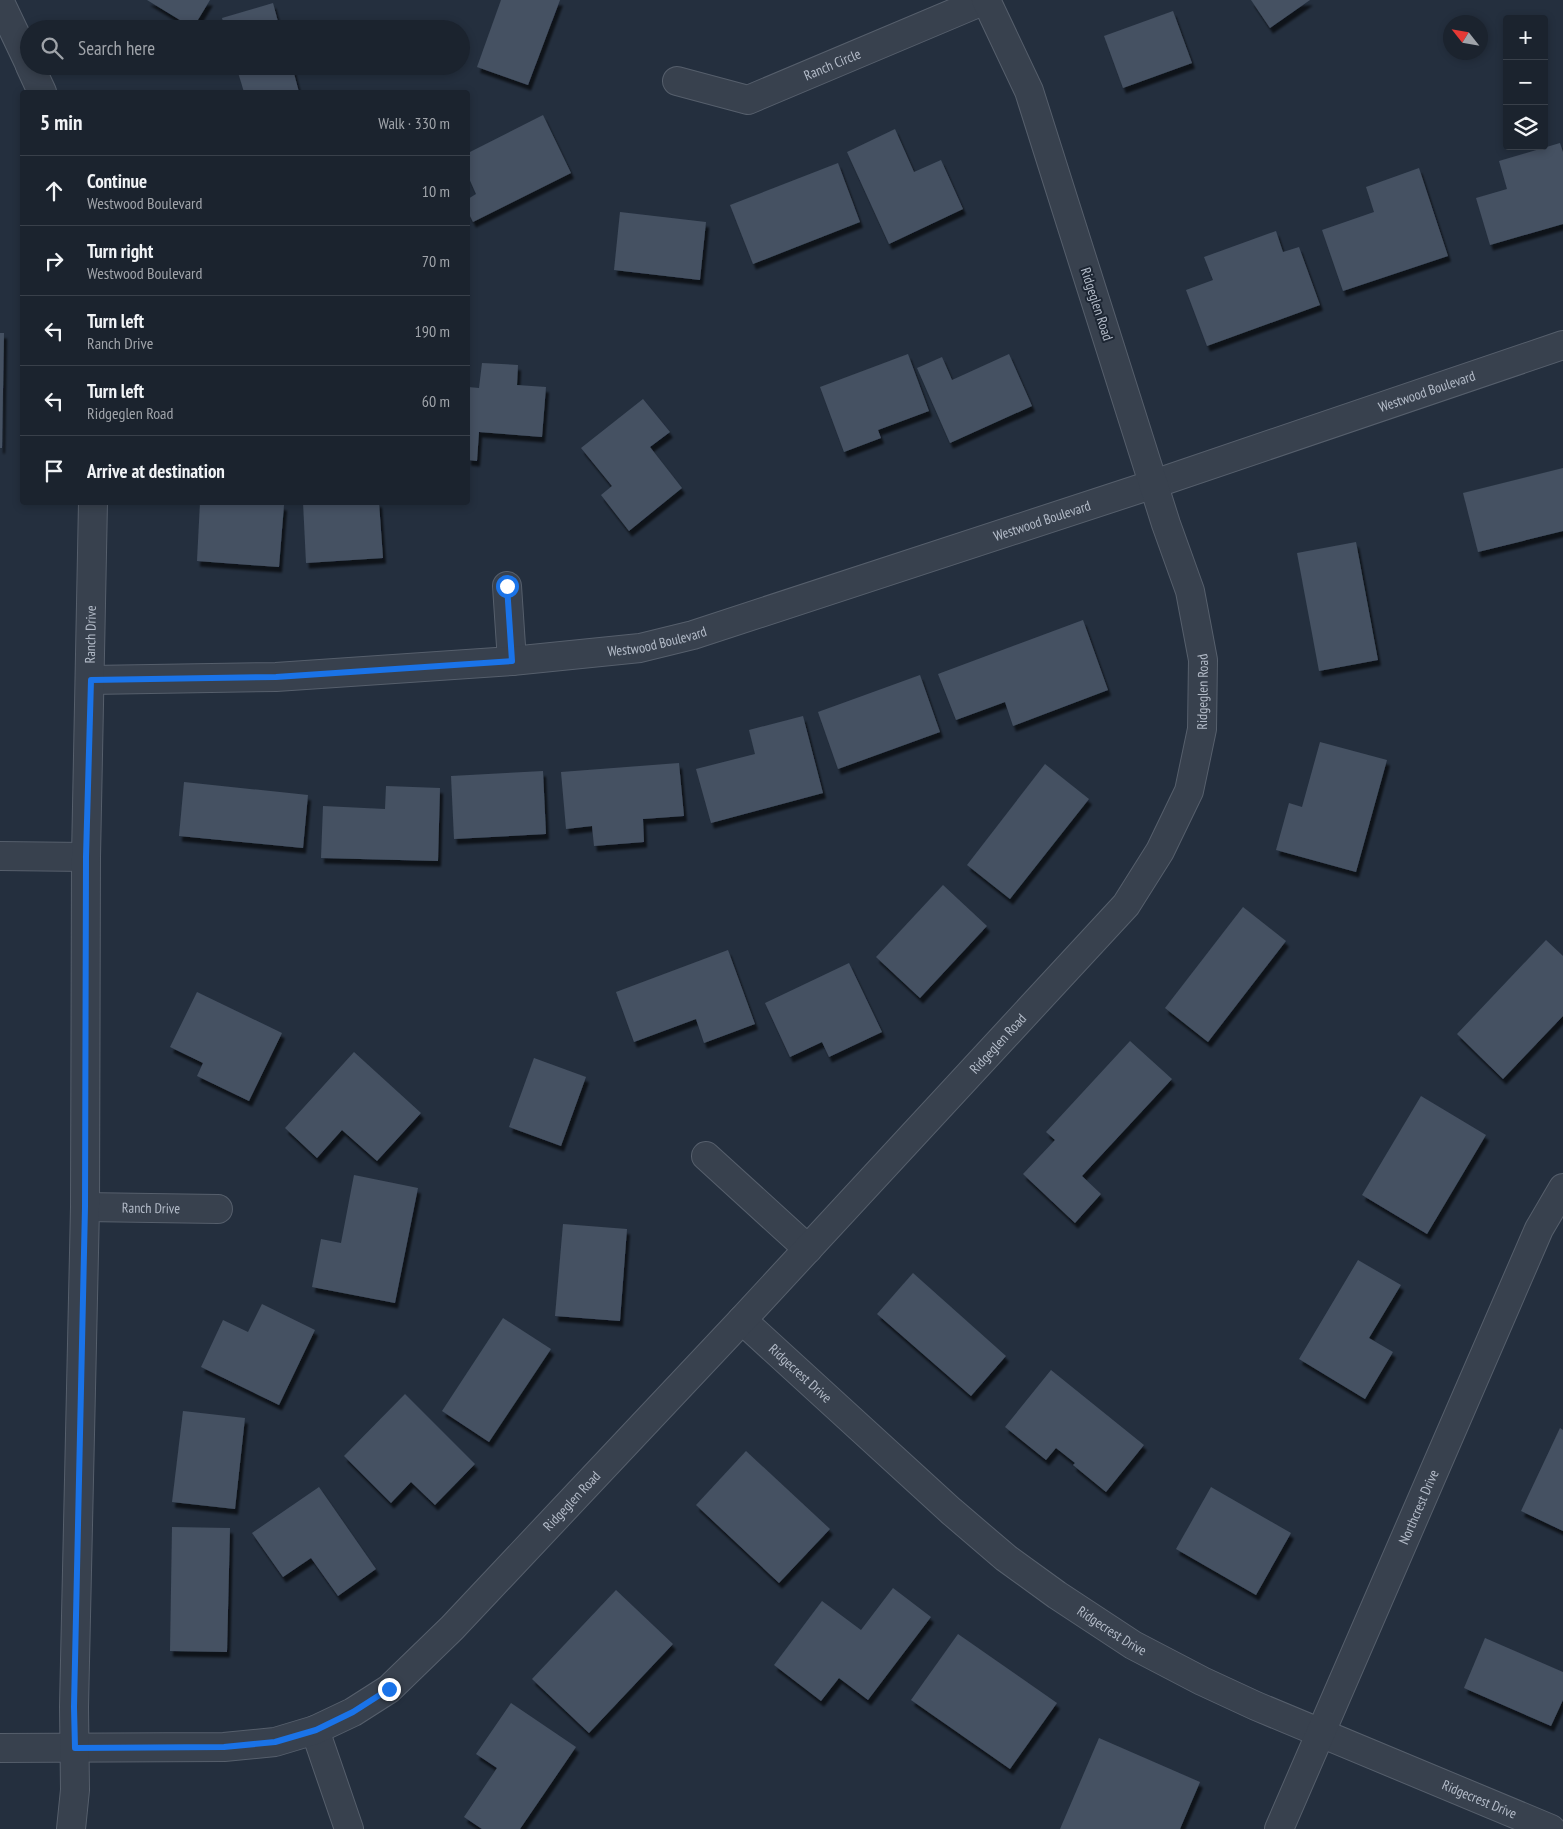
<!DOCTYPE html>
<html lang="en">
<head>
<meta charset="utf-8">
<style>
  :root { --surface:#1b232e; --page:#282f3a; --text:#f1f3f6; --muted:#a0a4aa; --line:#39404a }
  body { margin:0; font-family:"PT Sans Narrow",sans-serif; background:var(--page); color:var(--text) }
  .controls { position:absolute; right:15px; top:15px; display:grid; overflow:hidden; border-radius:5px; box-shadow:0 2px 8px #0003 }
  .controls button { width:45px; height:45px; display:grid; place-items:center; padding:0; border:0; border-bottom:1px solid var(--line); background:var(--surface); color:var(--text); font:25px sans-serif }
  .compass { position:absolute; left:1443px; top:15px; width:45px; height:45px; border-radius:50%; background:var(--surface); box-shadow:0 2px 8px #0003; rotate:301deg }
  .stop { position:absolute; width:15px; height:15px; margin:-11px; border:4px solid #1a73e8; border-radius:50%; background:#fff }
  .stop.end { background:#1a73e8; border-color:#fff; box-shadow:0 1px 5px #0008 }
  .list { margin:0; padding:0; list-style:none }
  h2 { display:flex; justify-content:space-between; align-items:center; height:65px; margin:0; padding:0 20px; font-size:21px }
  h2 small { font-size:16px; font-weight:400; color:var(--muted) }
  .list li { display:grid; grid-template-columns:32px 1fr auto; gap:15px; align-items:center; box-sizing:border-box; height:70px; padding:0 20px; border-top:1px solid var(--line) }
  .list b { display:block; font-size:19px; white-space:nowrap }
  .list p { margin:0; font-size:16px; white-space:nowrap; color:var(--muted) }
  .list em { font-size:16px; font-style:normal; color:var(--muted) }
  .icon { flex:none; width:28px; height:28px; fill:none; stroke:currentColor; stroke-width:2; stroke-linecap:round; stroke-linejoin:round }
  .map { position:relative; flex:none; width:1563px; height:1829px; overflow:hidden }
  .search { position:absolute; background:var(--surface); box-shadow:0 2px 8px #0003; left:20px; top:20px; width:450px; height:55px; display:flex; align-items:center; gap:12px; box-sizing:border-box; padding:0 18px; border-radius:28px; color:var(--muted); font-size:19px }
  .panel { position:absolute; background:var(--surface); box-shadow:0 2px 8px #0003; left:20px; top:90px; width:450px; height:415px; border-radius:5px }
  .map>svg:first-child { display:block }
  .building { fill:#455162; filter:url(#shadow) }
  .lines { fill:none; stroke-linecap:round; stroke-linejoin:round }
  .minor-casing { stroke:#565f6c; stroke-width:30 }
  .minor { stroke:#38414e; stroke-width:28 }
  .route { stroke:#1a73e8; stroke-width:6 }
  .labels { text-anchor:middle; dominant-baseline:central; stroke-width:4; stroke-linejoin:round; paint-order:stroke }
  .street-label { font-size:14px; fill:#b4bcc9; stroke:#1d2633 }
</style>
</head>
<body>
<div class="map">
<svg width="1563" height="1829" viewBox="0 0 1563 1829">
  <defs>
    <filter id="shadow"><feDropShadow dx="3" dy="5.5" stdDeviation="1" flood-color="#0009"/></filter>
  </defs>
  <rect width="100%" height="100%" fill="#242f3e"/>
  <g class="building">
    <polygon points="147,0 210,0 193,28"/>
    <polygon points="501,0 560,0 528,85 477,67"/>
    <polygon points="1251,0 1310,0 1270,28"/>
    <polygon points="273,3 280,29 225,29 222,18"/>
    <polygon points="1173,11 1192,63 1123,88 1104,36"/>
    <polygon points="236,66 292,66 299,92 244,92"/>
    <polygon points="543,115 571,173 473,222 468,212 468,199 476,194 468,176 468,153"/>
    <polygon points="895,129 914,172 941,160 963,209 889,244 847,152"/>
    <polygon points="1560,143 1563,152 1563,224 1490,245 1476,198 1507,189 1499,161"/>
    <polygon points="838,163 860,222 753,264 730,205"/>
    <polygon points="1419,168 1448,256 1343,291 1322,230 1374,212 1366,187"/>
    <polygon points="620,212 706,222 700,280 614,270"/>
    <polygon points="1276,231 1283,252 1299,247 1320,305 1207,346 1186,290 1213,280 1204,257"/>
    <polygon points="0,333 4,333 2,448 0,448"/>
    <polygon points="908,354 929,411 878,430 881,438 844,452 820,387"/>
    <polygon points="1009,354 1032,406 950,443 917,368 942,357 952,380"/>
    <polygon points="482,363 518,365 517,385 546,387 542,437 479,432 477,461 468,460 468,387 479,388"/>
    <polygon points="643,399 670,432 650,447 682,488 629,531 601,495 612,486 581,448"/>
    <polygon points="1563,468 1563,531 1478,552 1463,493"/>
    <polygon points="200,502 248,502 284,505 279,567 197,561"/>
    <polygon points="303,502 379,502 383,558 306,563"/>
    <polygon points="1356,542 1378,660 1319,671 1297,553"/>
    <polygon points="1083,620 1108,690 1013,726 1005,702 956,720 938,674"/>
    <polygon points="920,675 940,732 838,769 818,712"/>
    <polygon points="803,716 823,793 711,823 696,769 755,754 749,730"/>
    <polygon points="1320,742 1387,760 1356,872 1276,850 1289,803 1302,807"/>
    <polygon points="679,763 684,816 643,819 644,842 594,846 592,826 566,829 561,772"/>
    <polygon points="1045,764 1089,799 1010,899 967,865"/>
    <polygon points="543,771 546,834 454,839 451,776"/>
    <polygon points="184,782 308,795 303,848 179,836"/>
    <polygon points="386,786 440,788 438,861 321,858 323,806 385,809"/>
    <polygon points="943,885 987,926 920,998 876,957"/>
    <polygon points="1243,907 1286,941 1208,1042 1165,1008"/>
    <polygon points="1546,940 1563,956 1563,1016 1503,1079 1457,1034"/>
    <polygon points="728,950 755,1024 704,1043 696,1019 634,1042 616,992"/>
    <polygon points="849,963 882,1032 829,1057 822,1042 790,1057 765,1003"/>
    <polygon points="197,992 282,1033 249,1101 197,1076 203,1063 170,1047"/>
    <polygon points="1130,1041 1172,1079 1082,1176 1101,1194 1075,1223 1023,1174 1055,1140 1046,1132"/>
    <polygon points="354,1052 421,1113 377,1161 342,1130 317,1158 285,1128"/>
    <polygon points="534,1058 586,1077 561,1146 509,1127"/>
    <polygon points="1421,1096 1486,1135 1427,1234 1362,1195"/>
    <polygon points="354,1175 418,1188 395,1303 312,1287 321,1239 341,1243"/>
    <polygon points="563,1224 627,1229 620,1321 555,1316"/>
    <polygon points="1358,1260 1401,1285 1369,1338 1393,1352 1365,1399 1299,1359"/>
    <polygon points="913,1273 1006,1356 971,1396 877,1314"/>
    <polygon points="262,1304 315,1330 279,1405 201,1367 223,1320 248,1332"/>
    <polygon points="503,1318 551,1349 489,1442 442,1411"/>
    <polygon points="1051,1370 1144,1445 1106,1492 1073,1465 1075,1463 1056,1448 1046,1460 1005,1427"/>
    <polygon points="405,1394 475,1464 435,1505 411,1482 391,1503 344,1456"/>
    <polygon points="183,1411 245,1418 235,1509 172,1502"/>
    <polygon points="1560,1428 1563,1430 1563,1531 1521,1511"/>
    <polygon points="746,1451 830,1529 779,1583 696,1505"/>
    <polygon points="319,1487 376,1569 338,1596 311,1558 283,1577 252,1533"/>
    <polygon points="1211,1487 1291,1533 1256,1595 1176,1549"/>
    <polygon points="172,1527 230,1528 227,1652 170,1651"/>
    <polygon points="893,1588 931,1617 868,1700 839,1678 821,1701 774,1665 822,1601 861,1630"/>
    <polygon points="616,1590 673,1644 589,1733 532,1679"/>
    <polygon points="958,1634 1057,1703 1010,1769 911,1700"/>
    <polygon points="1485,1638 1563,1672 1563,1700 1551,1726 1464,1688"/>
    <polygon points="511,1703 576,1747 520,1829 482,1829 464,1817 497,1768 476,1754"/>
    <polygon points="1099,1738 1200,1782 1180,1829 1060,1829"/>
  </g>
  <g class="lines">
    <g class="minor-casing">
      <g id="minor">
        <polyline points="0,2 29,63"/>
        <polyline points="30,66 42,92"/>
        <path id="s1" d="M677,81l71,19 237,-100"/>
        <polyline points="507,586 512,661"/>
        <path id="s2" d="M91,680l185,-3 236,-16 128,-13 53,-13 461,-151 409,-139"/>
        <polyline points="0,856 86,857"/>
        <polyline points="706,1156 808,1249"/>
        <path id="s3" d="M85,1207l133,2"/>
        <path id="s4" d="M742,1320l209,191 55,47 51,37 76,50 69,36 54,25 295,123"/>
        <polyline points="315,1730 349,1829"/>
        <path id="s5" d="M0,1748l224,-1 51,-5 40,-12 38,-18 36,-23 63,-61 290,-308 384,-415 34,-54 29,-60 13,-62 1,-69 -13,-69 -24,-67 -137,-433 -43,-91"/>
        <path id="s6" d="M71,1829l4,-39 -1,-83 11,-500 1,-350 7,-355"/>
        <path id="s7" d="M1279,1829l260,-600 24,-41"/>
      </g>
    </g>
    <use href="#minor" class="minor"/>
  </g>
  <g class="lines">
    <polyline class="route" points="389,1689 353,1712 316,1730 275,1742 224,1747 75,1748 74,1707 85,1207 86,857 91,680 276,677 512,661 507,586"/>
  </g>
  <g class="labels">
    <g class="street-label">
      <text stroke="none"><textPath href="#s1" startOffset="165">Ranch Circle</textPath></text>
      <text transform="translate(1097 304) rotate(72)">Ridgeglen Road</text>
      <text stroke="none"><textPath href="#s2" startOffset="1378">Westwood Boulevard</textPath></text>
      <text stroke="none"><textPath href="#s2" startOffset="972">Westwood Boulevard</textPath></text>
      <text stroke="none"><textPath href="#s6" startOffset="1195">Ranch Drive</textPath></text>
      <text stroke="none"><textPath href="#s2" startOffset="568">Westwood Boulevard</textPath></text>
      <text stroke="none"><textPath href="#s5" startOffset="1709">Ridgeglen Road</textPath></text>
      <text stroke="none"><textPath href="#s5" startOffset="1289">Ridgeglen Road</textPath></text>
      <text stroke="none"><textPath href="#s3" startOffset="66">Ranch Drive</textPath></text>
      <text stroke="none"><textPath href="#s4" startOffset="79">Ridgecrest Drive</textPath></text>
      <text stroke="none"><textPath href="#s5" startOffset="664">Ridgeglen Road</textPath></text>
      <text stroke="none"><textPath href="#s7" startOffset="351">Northcrest Drive</textPath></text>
      <text stroke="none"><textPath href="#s4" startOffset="484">Ridgecrest Drive</textPath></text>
      <text stroke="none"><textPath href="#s4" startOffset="889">Ridgecrest Drive</textPath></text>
    </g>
  </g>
</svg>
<div class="controls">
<button>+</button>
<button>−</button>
<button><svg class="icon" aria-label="layers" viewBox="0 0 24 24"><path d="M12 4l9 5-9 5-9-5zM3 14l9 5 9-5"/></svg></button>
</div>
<svg class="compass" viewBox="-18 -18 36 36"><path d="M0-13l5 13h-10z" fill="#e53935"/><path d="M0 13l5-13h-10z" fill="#a0a4aa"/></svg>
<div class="stop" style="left:507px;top:586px"></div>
<div class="stop end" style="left:389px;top:1689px"></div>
<div class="search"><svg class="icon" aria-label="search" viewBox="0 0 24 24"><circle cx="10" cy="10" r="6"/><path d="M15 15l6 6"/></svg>Search here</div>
<section class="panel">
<h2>5 min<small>Walk · 330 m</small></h2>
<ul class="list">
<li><svg class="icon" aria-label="ahead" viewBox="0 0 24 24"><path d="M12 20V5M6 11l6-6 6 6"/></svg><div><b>Continue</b><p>Westwood Boulevard</p></div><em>10 m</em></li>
<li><svg class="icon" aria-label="right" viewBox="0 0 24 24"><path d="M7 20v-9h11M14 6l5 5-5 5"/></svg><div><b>Turn right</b><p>Westwood Boulevard</p></div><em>70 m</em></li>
<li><svg class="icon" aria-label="left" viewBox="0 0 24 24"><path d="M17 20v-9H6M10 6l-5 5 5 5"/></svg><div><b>Turn left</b><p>Ranch Drive</p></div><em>190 m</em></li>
<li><svg class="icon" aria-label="left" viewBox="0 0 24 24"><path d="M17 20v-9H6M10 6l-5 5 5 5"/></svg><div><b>Turn left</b><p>Ridgeglen Road</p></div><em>60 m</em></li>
<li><svg class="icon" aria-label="arrive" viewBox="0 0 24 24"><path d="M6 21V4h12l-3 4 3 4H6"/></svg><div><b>Arrive at destination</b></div></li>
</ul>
</section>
</div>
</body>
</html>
